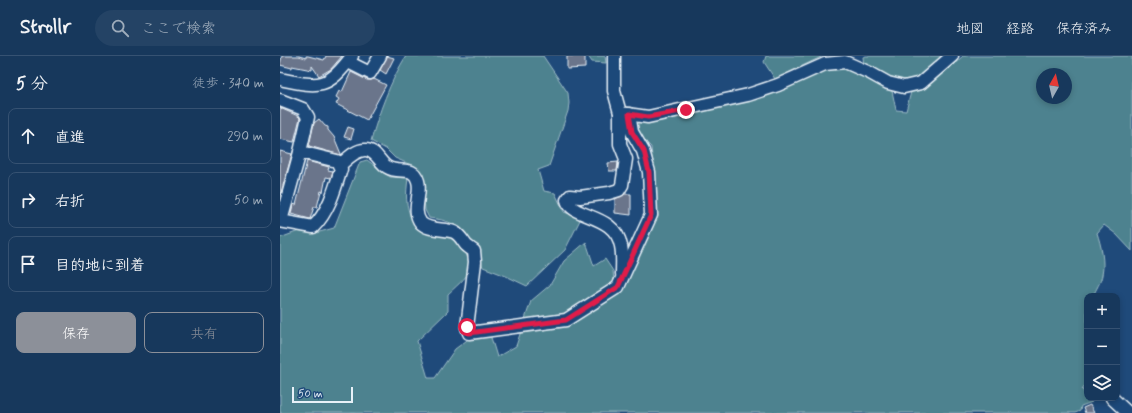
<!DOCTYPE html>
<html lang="ja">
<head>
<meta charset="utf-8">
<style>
  :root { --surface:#17385c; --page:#244365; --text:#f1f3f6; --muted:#9eacbb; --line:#365272; --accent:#8c9099 }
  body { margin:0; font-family:Mynerve,"Klee One",sans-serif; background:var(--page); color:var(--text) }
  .controls { position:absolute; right:12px; bottom:12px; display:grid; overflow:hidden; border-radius:8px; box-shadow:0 2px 6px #0003 }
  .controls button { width:36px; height:36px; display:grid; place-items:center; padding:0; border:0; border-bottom:1px solid var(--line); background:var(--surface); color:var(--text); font:20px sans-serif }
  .compass { position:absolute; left:756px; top:12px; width:36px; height:36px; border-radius:50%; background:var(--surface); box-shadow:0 2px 6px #0003; rotate:8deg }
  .scale { position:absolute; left:12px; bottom:10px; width:61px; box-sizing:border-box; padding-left:4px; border:2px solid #e8f1f8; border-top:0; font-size:11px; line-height:14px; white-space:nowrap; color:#e8f1f8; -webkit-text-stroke:3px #1f4a7a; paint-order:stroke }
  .stop { position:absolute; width:12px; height:12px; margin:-9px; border:3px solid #e11d48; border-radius:50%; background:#fff }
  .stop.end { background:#e11d48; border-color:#fff; box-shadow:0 1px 4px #0008 }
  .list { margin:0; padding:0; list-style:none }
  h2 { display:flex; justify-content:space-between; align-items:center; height:52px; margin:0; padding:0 16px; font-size:17px }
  h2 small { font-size:13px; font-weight:400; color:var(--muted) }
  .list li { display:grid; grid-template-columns:26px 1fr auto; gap:12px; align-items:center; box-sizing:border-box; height:56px; margin:0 8px 8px; padding:0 8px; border:1px solid var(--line); border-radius:8px }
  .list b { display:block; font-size:15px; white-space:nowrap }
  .list em { font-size:13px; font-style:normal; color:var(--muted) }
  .actions { display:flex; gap:8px; padding:12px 16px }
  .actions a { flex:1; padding:9px 0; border:1px solid var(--accent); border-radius:8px; text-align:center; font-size:14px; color:var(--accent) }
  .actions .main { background:var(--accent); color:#fff }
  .icon { flex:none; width:22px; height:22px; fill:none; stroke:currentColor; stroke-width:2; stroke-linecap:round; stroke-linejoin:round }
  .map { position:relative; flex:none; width:852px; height:357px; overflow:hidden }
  header { display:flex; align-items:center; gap:24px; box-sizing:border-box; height:56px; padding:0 20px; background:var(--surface); border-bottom:1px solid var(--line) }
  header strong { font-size:19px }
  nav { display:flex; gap:22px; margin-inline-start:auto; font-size:14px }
  .search { width:280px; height:36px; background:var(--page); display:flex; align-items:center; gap:10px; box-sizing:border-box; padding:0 14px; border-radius:22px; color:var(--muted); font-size:15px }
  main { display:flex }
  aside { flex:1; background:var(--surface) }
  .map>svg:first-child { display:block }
  .green { fill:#4e828f; stroke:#9bbac4; fill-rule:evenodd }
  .building { fill:#6b748b; stroke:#e8f1f8 }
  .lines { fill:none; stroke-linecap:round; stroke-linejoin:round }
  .minor-casing { stroke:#e8f1f8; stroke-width:15 }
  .minor { stroke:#1f4a7a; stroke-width:12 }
  .route { stroke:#e11d48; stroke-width:5 }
</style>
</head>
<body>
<header>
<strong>Strollr</strong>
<div class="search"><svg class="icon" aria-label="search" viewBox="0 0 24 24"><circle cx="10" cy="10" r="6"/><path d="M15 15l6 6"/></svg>ここで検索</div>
<nav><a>地図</a><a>経路</a><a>保存済み</a></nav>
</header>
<main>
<aside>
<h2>5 分<small>徒歩 · 340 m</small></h2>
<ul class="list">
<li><svg class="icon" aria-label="ahead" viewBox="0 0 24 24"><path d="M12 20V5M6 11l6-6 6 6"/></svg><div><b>直進</b></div><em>290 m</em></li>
<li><svg class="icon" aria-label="right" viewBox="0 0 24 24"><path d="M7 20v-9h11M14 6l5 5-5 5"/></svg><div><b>右折</b></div><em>50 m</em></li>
<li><svg class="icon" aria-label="arrive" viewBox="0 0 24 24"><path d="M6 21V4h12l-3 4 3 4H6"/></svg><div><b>目的地に到着</b></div></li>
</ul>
<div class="actions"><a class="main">保存</a><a>共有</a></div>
</aside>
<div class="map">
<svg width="852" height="357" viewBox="0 0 852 357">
  <rect width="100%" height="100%" fill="#1f4a7a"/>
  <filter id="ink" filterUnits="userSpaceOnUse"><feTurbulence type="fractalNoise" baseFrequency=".025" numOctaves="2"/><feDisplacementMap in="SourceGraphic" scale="8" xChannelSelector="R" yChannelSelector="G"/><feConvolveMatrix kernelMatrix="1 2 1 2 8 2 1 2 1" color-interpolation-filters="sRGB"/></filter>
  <g filter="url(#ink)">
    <g class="green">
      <path d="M126,0h137l25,37 1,10 -1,8 -19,55 -11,4 6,21 11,2 9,19 17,6 -16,32 -38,36 -21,-10 -23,-9c-6,-19 -18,-41 -38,-46 -5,-2 -11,-2 -16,-3l-4,-8 -3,-35 -11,-10 -16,-7 -9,-9 -15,-8c8,-29 19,-59 35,-85z"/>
      <polygon points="308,0 325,0 326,7 312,6"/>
      <polygon points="486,0 541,0 541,1 495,23 484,6"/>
      <path d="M586,0h76l-1,6c-8,6 -17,15 -26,18 -13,6 -38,-9 -51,-14l-1,-9z"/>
      <path d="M683,0h169v195l-16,-17 -12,-9 -7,8c4,12 8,29 5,42 -1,7 -6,14 -9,21h-6v87l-5,7 5,5v3h2l3,4 -11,4 -1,5 -5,2h-795v-175l19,-7 17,2 18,-5 26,-66 7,-2 23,17 18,1c-2,17 -3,26 4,42l15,8 32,10c15,34 16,31 -11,56v17l-31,30 11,37h7l20,-29 19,-14 15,-4 8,26 19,-11 15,-45 19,-16 14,-24 22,-19 8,24 11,-7 8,12 2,20 27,-50 16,-24 -7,-70 -14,-13 -2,-13 189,-54 22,-2 22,11 24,15 4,19 10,1 5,-19c20,-9 36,-21 52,-36zM762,18h24v24h-24z"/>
    </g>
    <g class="building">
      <polygon points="2,0 19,0 26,2 26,0 28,0 44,4 46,0 62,0 51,13 39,20 32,10 32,14 12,10 12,12 0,9"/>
      <polygon points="107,0 114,2 106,18 100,14"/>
      <polygon points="287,0 305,0 305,12 287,13"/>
      <polygon points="71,16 87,24 91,24 94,23 106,29 87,64 56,48 59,43 56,41 59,35 62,36"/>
      <polygon points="0,52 18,60 20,62 14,86 0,83"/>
      <polygon points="39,63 45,70 48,71 48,74 54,81 61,98 60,99 29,90 34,67"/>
      <polygon points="68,71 74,73 71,83 64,81"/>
      <polygon points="0,95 12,98 0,140"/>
      <polygon points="27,105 49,111 48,114 53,115 51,122 46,121 43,136 41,135 37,151 34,151 30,163 11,158 13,148 16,149"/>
      <polygon points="338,106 337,115 329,115 328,107"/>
      <polygon points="345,138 351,138 351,159 335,157 335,143"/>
      <polygon points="810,349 814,357 805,357 803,352"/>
    </g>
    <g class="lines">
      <g class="minor-casing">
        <g id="minor">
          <polyline points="334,0 334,35 340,57 368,61 468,39 498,29 545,8 565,6 590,17 608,27 624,31 641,27 672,0"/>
          <polyline points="68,6 90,17 100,0"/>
          <path d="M0,23c39,8 47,11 72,-23"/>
          <polyline points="0,44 23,53 28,61 20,96 1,165"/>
          <path d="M340,57v31l6,15 -4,26 -3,5 -10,3 -29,4 -10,-1 -3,4c5,19 48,13 54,46 2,9 1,19 1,28"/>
          <path d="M60,109c7,-6 16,-16 26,-15 11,1 13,12 21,17 12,8 26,-3 31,14 4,13 -7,30 3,42 8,8 23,5 33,9 6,3 8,8 12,13 2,2 5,4 8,6l1,11 -8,65 2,6 97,-13 52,-33 33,-72 -2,-43 -6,-21 -11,-19 -3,-18"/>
          <path d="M0,165l33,6c15,-14 22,-38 28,-58l-4,-8 -37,-9"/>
          <polyline points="832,342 848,357"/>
        </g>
      </g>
      <use href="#minor" class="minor"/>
    </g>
  </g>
  <g class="lines" filter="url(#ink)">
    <polyline class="route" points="187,271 189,277 286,264 338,231 371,159 369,116 364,95 352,76 349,58 368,61 406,54"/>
  </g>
</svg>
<div class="controls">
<button>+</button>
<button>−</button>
<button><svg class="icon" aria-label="layers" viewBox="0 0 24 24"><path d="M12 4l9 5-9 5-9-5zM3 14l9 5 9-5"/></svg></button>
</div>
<svg class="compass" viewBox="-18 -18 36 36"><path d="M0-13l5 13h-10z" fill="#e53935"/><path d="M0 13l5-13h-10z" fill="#9eacbb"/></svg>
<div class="scale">50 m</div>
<div class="stop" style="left:187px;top:271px"></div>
<div class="stop end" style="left:406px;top:54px"></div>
</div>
</main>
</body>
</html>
